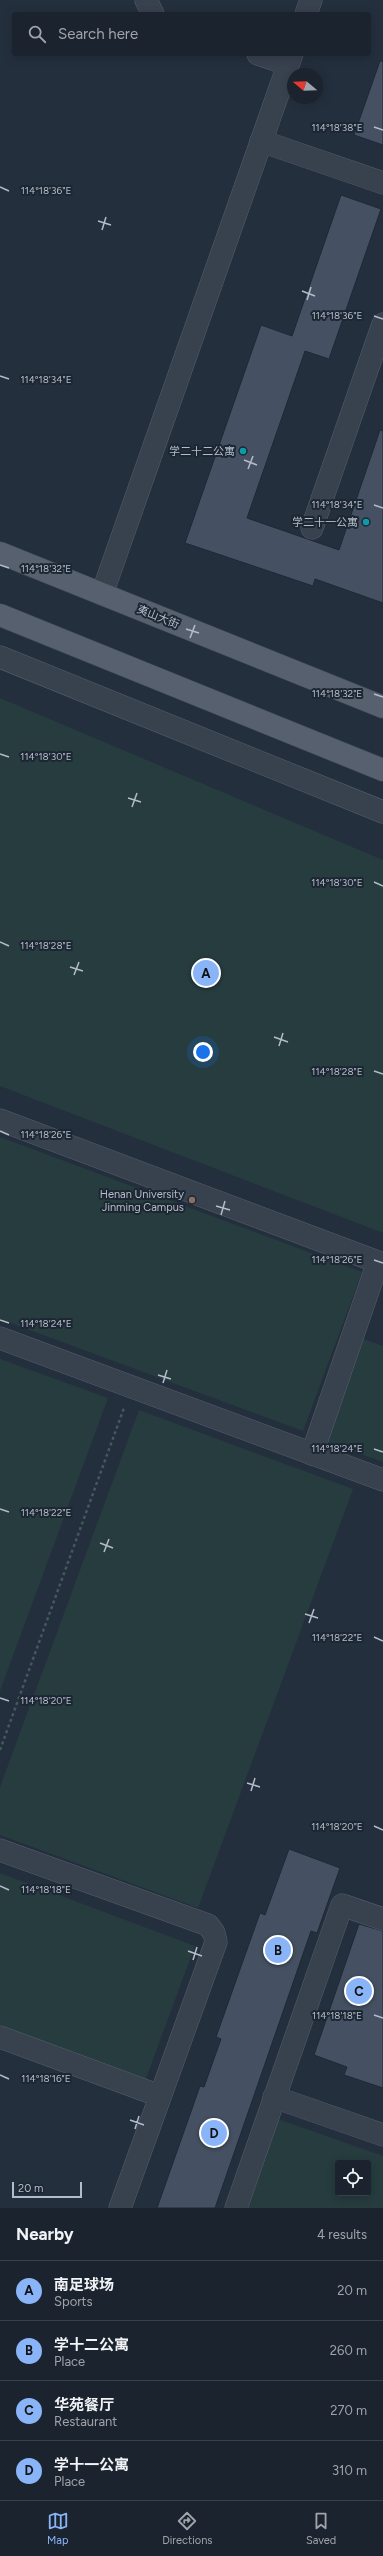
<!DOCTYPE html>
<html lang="en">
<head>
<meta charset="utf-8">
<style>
  :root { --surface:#1b232e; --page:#282f3a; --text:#f1f3f6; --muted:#a0a4aa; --line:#39404a; --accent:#8ab4f8 }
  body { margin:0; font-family:Figtree,"Noto Sans SC",sans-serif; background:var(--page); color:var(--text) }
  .controls { position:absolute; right:12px; bottom:12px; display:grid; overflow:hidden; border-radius:4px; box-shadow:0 2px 10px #0003 }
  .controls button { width:36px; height:36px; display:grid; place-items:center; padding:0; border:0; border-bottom:1px solid var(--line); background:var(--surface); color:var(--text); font:20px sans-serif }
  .compass { position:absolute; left:287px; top:68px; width:36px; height:36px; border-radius:50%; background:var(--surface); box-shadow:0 2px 10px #0003; rotate:289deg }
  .scale { position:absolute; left:12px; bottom:10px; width:70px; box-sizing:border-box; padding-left:4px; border:2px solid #b4bcc9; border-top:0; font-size:11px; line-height:14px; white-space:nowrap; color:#b4bcc9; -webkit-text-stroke:3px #1d2633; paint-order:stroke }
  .you { position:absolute; left:203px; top:1052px; width:14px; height:14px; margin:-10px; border:3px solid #fff; border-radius:50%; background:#1a73e8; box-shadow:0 0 0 6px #1a73e833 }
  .badge { display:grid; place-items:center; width:26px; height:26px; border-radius:50%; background:var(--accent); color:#111; font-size:13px; font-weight:700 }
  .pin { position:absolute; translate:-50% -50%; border:2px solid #fff; box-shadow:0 1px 4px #0006 }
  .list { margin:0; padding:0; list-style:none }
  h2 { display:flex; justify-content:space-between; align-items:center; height:52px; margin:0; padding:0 16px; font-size:17px }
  h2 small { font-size:13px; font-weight:400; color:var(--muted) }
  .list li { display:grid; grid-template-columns:26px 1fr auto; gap:12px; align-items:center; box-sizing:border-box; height:60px; padding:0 16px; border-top:1px solid var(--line) }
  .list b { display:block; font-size:15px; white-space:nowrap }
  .list p { margin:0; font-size:13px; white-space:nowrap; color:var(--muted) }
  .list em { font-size:13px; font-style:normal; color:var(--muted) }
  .icon { flex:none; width:22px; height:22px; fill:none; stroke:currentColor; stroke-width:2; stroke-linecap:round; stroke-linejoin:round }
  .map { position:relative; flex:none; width:383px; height:2208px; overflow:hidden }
  .search { position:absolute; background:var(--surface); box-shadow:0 2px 10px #0003; left:12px; right:12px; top:12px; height:44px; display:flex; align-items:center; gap:10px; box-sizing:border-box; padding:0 14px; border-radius:4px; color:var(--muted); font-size:15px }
  .sheet { height:292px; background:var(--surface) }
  nav { display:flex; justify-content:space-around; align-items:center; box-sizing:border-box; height:56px; border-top:1px solid var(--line); background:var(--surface); font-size:11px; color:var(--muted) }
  nav a { display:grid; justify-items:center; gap:2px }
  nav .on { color:var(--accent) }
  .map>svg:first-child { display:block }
  .grass { fill:#263c3f; fill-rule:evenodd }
  .building { fill:#455162; stroke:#1f2835 }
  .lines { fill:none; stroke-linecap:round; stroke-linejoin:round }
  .minor-casing { stroke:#565f6c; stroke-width:23 }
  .major-casing { stroke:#414a57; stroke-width:23 }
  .path { stroke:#44595c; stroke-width:2.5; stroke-dasharray:3 3; stroke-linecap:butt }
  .minor { stroke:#38414e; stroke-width:22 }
  .major { stroke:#56606e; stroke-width:22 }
  .ticks { fill:none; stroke:#b4bcc9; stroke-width:1.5 }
  .culture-dot { fill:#0f9aa8; stroke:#1d2633; stroke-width:1.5 }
  .education-dot { fill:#8d6e63; stroke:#1d2633; stroke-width:1.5 }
  .labels { text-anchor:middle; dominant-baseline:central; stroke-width:4; stroke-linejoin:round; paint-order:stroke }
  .poi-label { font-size:11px; fill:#b4bcc9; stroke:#1d2633; text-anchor:end }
  .street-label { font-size:11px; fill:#b4bcc9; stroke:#1d2633 }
  .ticks-label { font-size:10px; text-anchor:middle; fill:#b4bcc9; stroke:#1d2633; stroke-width:4; stroke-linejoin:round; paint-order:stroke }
</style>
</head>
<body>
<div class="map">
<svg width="383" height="2208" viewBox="0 0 383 2208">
  <rect width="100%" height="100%" fill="#242f3e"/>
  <g class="grass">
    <polygon points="0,698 383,860 383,1233 0,1086"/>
    <polygon points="0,1137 362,1272 303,1431 0,1319"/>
    <polygon points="360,1338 383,1346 383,1462 324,1441"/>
    <polygon points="0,1359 108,1398 0,1691"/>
    <polygon points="139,1410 353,1489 198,1908 0,1835 0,1787"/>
    <polygon points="0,1873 195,1946 145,2081 0,2027"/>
    <path d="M278,2119l105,37v52h-135zM338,2163h30v30h-30z"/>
  </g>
  <g class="building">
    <polygon points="380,61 383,61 383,145 354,135"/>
    <polygon points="341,195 381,209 329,359 305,351 247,518 339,550 380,430 383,431 383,603 315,579 313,586 185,543 261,325 292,336"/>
    <polygon points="289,1849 340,1868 317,1933 311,1931 215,2208 157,2208 200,2086 204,2087 221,2039 216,2037 260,1913 265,1915"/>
    <polygon points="359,1924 383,1931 383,2088 344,2075 347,2067 314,2055"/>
  </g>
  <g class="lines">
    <g class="minor-casing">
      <g id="minor">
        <polyline points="146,0 153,14"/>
        <polyline points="306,14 311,0"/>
        <polyline points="258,54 288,64"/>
        <polyline points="261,141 383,183"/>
        <polyline points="312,528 383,324"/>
        <polyline points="102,594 292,54"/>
        <polyline points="0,657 383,812"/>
        <polyline points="0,1120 378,1262 312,1454"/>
        <polyline points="0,1338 383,1480"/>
        <polyline points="0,1850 208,1925 214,1933 216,1942 120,2208"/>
        <polyline points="0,2037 160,2096"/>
        <polyline points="274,2097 383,2135"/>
        <polyline points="236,2208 342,1905 383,1919"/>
      </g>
    </g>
    <g class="major-casing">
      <g id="major">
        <polyline points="0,553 383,707"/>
        <polyline points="0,615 383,770"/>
      </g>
    </g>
    <polyline class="path" points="0,1750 124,1408"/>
    <use href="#minor" class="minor"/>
    <use href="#major" class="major"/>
  </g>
  <path class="ticks" d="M374,127l9,3M0,187l9,4M98,221l13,4M102,230l4,-13M302,291l13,5M307,300l4,-13M374,316l9,3M0,376l9,3M244,460l13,5M248,469l5,-13M374,505l9,3M0,565l9,3M186,629l13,4M190,638l5,-13M374,694l9,3M0,754l9,3M128,798l13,4M132,807l5,-14M374,882l9,4M0,942l9,4M70,967l13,4M74,975l5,-13M274,1037l14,5M279,1046l4,-13M374,1071l9,3M0,1131l9,4M216,1206l14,4M221,1215l4,-14M374,1260l9,3M0,1320l9,3M158,1375l13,4M163,1383l4,-13M374,1449l9,3M0,1509l9,3M100,1543l13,5M104,1552l5,-13M305,1614l13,4M309,1623l5,-14M374,1637l9,4M0,1698l9,3M247,1783l13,4M251,1791l4,-13M374,1826l9,4M0,1886l9,4M188,1951l14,5M193,1960l4,-13M374,2015l9,3M0,2075l9,4M130,2120l14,5M135,2129l4,-13"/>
  <g class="culture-dot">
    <circle cx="243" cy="451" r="4"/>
    <circle cx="366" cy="522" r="4"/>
  </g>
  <circle class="education-dot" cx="192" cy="1200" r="4"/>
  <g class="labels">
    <g class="poi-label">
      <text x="235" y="451">学二十二公寓</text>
      <text x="358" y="522">学二十一公寓</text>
      <text x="184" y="1194">Henan University<tspan x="184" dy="13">Jinming Campus</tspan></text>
    </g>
    <g class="street-label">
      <text transform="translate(158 617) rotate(22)">夷山大街</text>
    </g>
  </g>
  <g class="ticks-label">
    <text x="337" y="131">114°18'38"E</text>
    <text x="46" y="194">114°18'36"E</text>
    <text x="337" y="319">114°18'36"E</text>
    <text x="46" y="383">114°18'34"E</text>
    <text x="337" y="508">114°18'34"E</text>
    <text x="46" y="572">114°18'32"E</text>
    <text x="337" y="697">114°18'32"E</text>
    <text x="46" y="760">114°18'30"E</text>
    <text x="337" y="886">114°18'30"E</text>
    <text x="46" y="949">114°18'28"E</text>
    <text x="337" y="1075">114°18'28"E</text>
    <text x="46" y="1138">114°18'26"E</text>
    <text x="337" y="1263">114°18'26"E</text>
    <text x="46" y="1327">114°18'24"E</text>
    <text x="337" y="1452">114°18'24"E</text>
    <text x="46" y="1516">114°18'22"E</text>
    <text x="337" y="1641">114°18'22"E</text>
    <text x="46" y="1704">114°18'20"E</text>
    <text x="337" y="1830">114°18'20"E</text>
    <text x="46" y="1893">114°18'18"E</text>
    <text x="337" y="2019">114°18'18"E</text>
    <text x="46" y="2082">114°18'16"E</text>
  </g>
</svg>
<div class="controls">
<button><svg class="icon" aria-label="locate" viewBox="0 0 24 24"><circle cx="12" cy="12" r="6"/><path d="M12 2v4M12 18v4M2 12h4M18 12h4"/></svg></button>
</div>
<svg class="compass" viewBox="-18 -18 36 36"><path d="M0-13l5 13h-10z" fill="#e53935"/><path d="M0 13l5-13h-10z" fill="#a0a4aa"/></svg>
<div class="scale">20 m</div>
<div class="you"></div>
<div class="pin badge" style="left:206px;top:973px">A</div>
<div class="pin badge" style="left:278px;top:1950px">B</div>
<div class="pin badge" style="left:359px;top:1991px">C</div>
<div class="pin badge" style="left:214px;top:2133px">D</div>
<div class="search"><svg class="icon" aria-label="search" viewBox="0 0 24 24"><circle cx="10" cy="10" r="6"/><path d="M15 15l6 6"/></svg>Search here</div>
</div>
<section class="sheet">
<h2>Nearby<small>4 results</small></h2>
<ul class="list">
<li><span class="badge">A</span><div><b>南足球场</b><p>Sports</p></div><em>20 m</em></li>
<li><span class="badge">B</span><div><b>学十二公寓</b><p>Place</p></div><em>260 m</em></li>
<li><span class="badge">C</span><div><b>华苑餐厅</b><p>Restaurant</p></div><em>270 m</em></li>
<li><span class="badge">D</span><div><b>学十一公寓</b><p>Place</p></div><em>310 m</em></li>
</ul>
</section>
<nav>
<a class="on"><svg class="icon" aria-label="map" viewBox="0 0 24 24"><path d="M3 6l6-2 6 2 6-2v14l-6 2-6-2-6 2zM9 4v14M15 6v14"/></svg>Map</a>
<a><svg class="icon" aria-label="directions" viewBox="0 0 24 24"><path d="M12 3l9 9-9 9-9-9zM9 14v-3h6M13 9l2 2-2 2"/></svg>Directions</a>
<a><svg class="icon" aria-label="saved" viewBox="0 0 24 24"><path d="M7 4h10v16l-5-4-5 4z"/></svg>Saved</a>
</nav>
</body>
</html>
